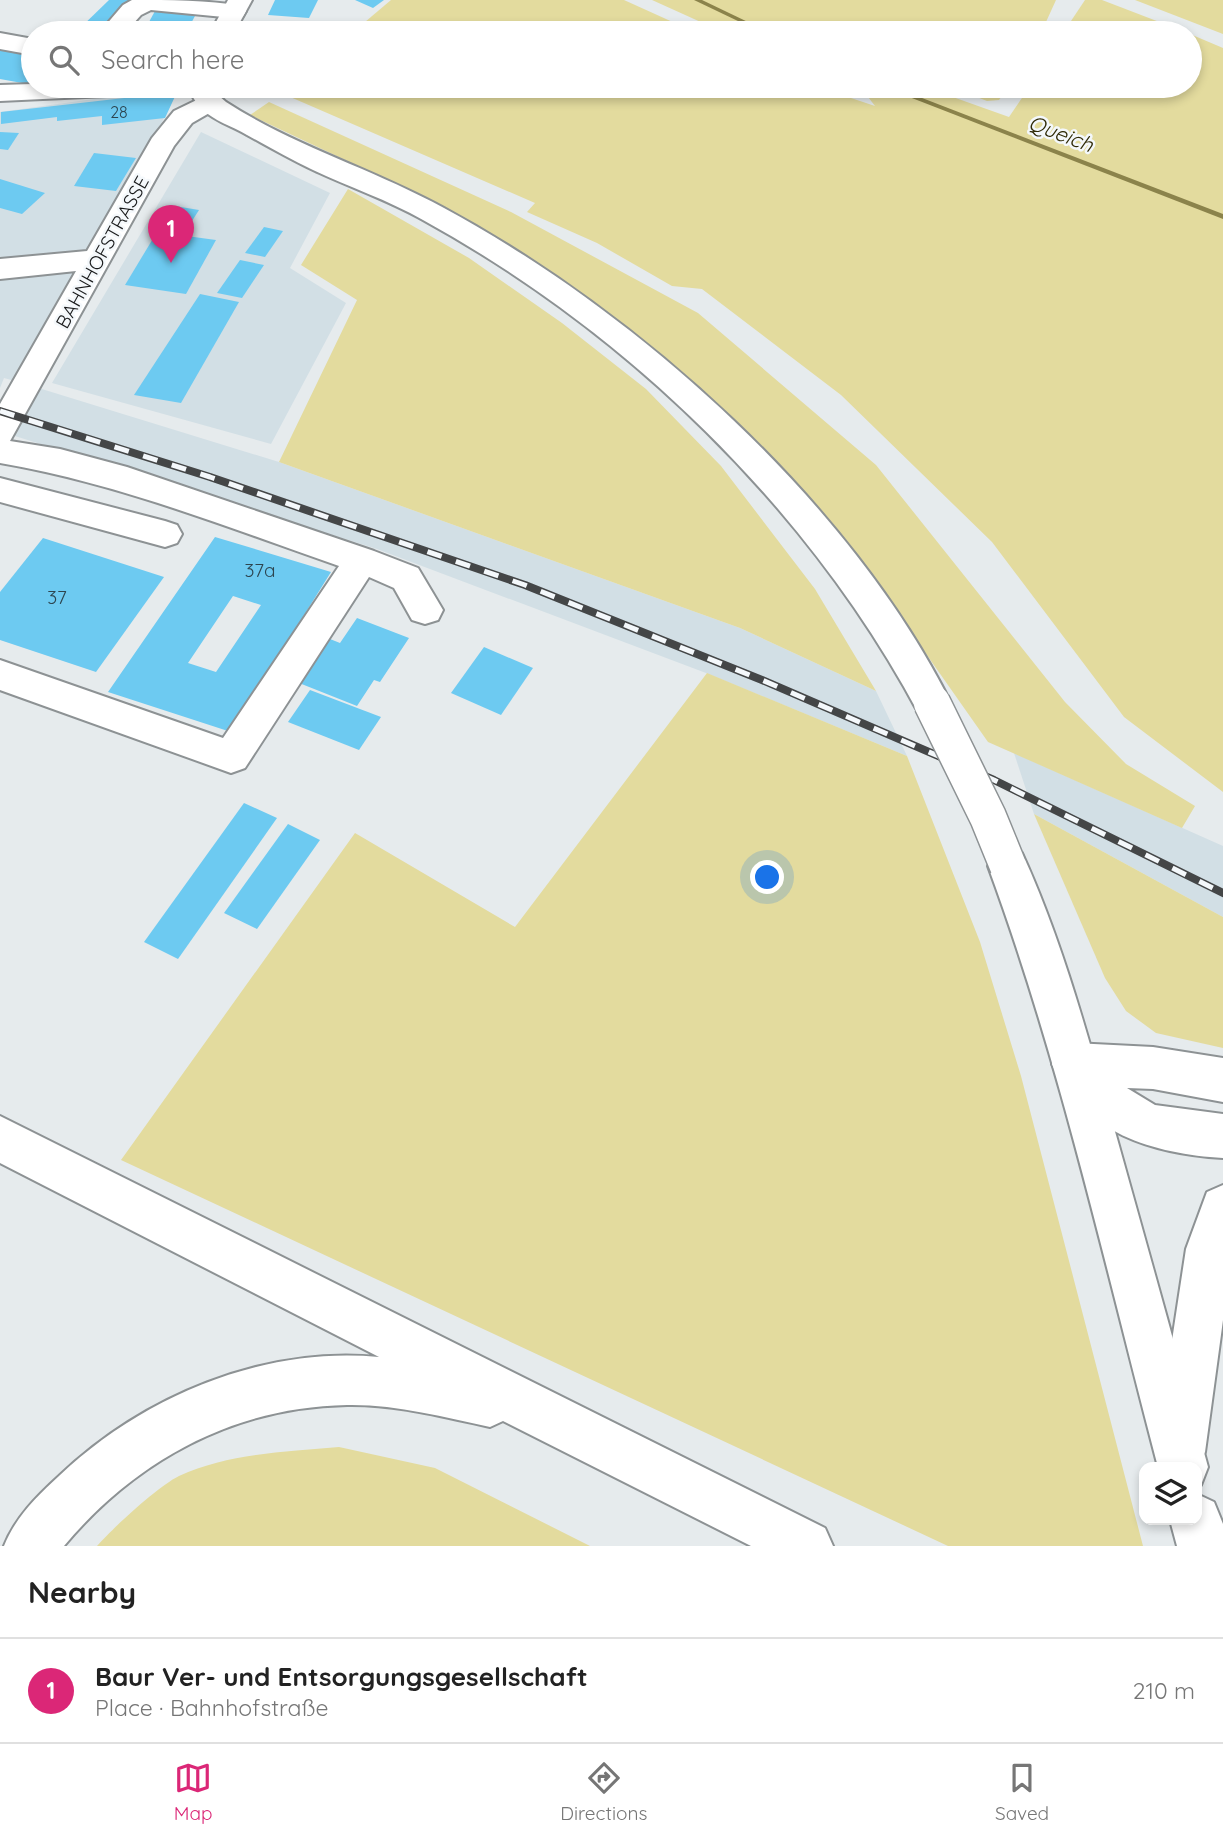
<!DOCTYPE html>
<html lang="en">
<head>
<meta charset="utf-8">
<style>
  :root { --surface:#fff; --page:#f6f6f6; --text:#222; --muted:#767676; --line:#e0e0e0; --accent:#db2777 }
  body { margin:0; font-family:Quicksand,sans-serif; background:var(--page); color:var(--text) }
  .controls { position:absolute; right:21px; bottom:21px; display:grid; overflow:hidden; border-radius:14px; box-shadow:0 4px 10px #0003 }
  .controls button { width:63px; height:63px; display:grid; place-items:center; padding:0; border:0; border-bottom:2px solid var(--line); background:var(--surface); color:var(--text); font:35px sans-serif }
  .you { position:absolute; left:768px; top:878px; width:24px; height:24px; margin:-18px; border:5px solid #fff; border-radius:50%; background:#1a73e8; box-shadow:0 0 0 10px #1a73e833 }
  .badge { display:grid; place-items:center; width:46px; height:46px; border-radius:50%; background:var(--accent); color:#fff; font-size:23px; font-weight:700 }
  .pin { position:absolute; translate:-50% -58px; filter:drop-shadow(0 2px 4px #0008) }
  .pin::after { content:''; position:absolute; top:37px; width:24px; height:21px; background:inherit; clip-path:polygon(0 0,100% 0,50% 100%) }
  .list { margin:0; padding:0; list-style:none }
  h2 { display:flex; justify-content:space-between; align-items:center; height:91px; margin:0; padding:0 28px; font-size:30px }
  h2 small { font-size:23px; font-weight:400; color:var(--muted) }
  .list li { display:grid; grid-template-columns:46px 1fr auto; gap:21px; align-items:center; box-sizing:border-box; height:105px; padding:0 28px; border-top:2px solid var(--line) }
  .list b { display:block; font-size:26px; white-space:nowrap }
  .list p { margin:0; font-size:23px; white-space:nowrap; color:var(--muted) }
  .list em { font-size:23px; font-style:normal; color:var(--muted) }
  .icon { flex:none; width:38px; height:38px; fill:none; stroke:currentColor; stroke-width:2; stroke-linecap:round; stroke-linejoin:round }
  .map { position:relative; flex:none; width:1223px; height:1546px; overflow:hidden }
  .search { position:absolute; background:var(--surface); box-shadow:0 4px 10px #0003; left:21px; right:21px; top:21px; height:77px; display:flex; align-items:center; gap:18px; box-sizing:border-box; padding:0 24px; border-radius:38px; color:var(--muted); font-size:26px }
  .sheet { height:196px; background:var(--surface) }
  nav { display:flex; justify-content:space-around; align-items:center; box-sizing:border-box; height:98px; border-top:2px solid var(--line); background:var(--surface); font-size:19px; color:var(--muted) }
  nav a { display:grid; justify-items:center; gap:4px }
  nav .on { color:var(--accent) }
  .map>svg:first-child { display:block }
  .built { fill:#d2dfe5 }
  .green { fill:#e3db9e }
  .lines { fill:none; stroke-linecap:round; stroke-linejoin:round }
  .stream { fill:#8b834b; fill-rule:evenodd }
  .building { fill:#6dcaf1; fill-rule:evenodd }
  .minor-casing { stroke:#8d9294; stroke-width:4 }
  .major-casing { stroke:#8d9294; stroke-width:4 }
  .highway-casing { stroke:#8d9294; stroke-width:4 }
  .minor { fill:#fff; fill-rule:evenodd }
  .major { fill:#fff; fill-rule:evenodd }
  .highway { fill:#fff; fill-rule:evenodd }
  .rail-casing { stroke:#444647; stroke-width:8 }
  .rail { stroke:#f4f8fb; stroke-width:5; stroke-dasharray:15; stroke-linecap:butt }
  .major-bridge-casing { stroke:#8d9294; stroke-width:39; stroke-linecap:butt }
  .major-bridge { stroke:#fff; stroke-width:36 }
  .labels { text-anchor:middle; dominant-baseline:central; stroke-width:5; stroke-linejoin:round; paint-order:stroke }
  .far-number-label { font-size:16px; fill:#2d4550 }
  .far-street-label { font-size:19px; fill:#18191a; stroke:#f4f8fb }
  .number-label { font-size:19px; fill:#2d4550 }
  .far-water-label { font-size:21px; font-style:italic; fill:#302b06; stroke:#f4f8fb }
</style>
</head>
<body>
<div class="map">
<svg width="1223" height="1546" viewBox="0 0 1223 1546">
  <rect width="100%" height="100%" fill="#e6ebed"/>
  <g class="built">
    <polygon points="180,87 45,349 22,383 4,378 0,388 0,112"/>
    <polygon points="201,132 330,193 290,268 346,303 271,444 52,383"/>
    <polygon points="32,386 279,462 740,628 876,691 907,756 706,673 377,549 2,432"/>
    <polygon points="1014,753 1223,846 1223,917 1034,814"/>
  </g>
  <g class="green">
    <polygon points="391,0 624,0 697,33 352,33"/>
    <polygon points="652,0 1056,0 1041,33 809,33 799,30 804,33 725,33"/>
    <polygon points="1085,0 1102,0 1188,33 1063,33"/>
    <polygon points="1135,0 1223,0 1223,34"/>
    <polygon points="1190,34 1223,48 1223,792 1124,717 992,542 841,395 702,289 672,286 597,243 527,212 535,203 281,93 290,86 815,86 875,106 865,93 846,86 922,86 1009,117 1030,86 1190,86"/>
    <polygon points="949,86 1009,86 999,100 987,101"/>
    <polygon points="269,102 511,212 698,313 876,465 1065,702 1126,764 1195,806 1182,828 988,742 872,577 750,437 684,375 616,322 558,279 468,222 417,194 250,115"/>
    <polygon points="348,189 469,258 562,323 646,389 721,466 815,589 876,691 740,628 279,462 357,300 301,265"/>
    <polygon points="707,673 907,756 980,942 1021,1076 1143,1546 948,1546 121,1160 355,833 515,927"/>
    <polygon points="1034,814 1223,917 1223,1048 1156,1033 1126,1011 1105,978"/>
    <path d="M339,1447l96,21 155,78h-493c17,-19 60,-59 82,-70 50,-23 107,-24 160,-29z"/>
  </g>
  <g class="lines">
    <g class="stream">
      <polygon points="694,0 702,0 771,33 763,33"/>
      <polygon points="881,86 891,86 1223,214 1223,219"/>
    </g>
  </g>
  <g class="building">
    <polygon points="109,0 132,0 98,33 75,33"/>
    <polygon points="275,0 318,0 309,18 268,15"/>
    <polygon points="355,0 384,0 373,8"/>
    <polygon points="155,11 196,14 186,33 143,33"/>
    <polygon points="245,26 287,30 285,33 241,33"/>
    <polygon points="0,49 33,56 33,85 0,79"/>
    <polygon points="177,92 165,118 102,125 102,116 57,121 57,117 1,124 1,112"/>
    <polygon points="0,132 19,133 8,150 0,149"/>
    <polygon points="94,153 136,158 116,191 74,186"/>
    <polygon points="0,179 45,193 22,214 0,208"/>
    <polygon points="169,205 199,210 192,221 162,217"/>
    <polygon points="264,227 283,231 265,257 245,253"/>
    <polygon points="157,232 216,240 186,294 125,285"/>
    <polygon points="240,260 264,265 242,298 217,293"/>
    <polygon points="200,294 239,302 181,403 134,395"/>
    <path d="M215,537l116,35 -100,160 -123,-40zM233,596l28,9 -45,67 -28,-9z"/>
    <polygon points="43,538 164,577 96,672 0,640 0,592"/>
    <polygon points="357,618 409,638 380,682 374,680 357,706 294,681 325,637 340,643"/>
    <polygon points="484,647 533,668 501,715 451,693"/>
    <polygon points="310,690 381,717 359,750 288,722"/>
    <polygon points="244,803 277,818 178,959 144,942"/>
    <polygon points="288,824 320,840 257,929 224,913"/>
  </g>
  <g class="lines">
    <g class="minor-casing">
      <g id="minor">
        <path d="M132,0c37,0 75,0 111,6l3,5 -3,5 -9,2 -83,-8 -10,5 -16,18h-26l24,-28z"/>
        <polygon points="0,33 33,39 33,55 0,49"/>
        <polygon points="33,84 33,86 163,86 159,92 150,94 0,101 0,85"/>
        <path d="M209,94l9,2 4,6 -4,6 -26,15 -18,23 -164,295 50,8 67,18 247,84 44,17 25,42 -5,10 -13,4 -13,-4 -18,-32 -25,-11 -124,191 -14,5 -231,-83v-30l223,78 116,-172c-112,-39 -222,-83 -339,-103v-59l76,-133 -76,8v-20l87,-8 65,-113 22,-27z"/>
        <polygon points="0,478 165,521 177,525 182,534 177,543 165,547 0,502"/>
      </g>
    </g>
    <g class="major-casing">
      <g id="major">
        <polygon points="228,0 252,0 234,33 210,33"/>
        <path d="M189,86h26l3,9 8,7c68,44 147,67 218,106 195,105 407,295 507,495l-6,11 -13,4 -13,-4c-110,-206 -292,-382 -496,-494 -35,-20 -74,-33 -110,-50 -23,-11 -44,-23 -66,-35 -15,-9 -33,-14 -45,-26 -7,-7 -11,-14 -13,-23z"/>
        <path d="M1008,848l14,5c41,89 67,188 94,282 31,111 62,221 92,332l-7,18 -4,2v-20h-39c-53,-201 -98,-406 -170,-601l6,-13z"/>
        <polygon points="1197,1494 1214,1502 1223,1524 1223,1546 1177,1546 1170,1520 1197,1520"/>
      </g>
    </g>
    <g class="highway-casing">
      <g id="highway">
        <path d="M1074,1043l79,4 70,11v44l-70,-13 -26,-1 28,17 68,9v44c-68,-4 -142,-25 -171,-94l7,-15z"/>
        <path d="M0,1116l825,412 8,18h-82l-248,-125 -13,6c-47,-10 -95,-23 -143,-22 -113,2 -211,55 -283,141h-60c11,-28 33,-50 55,-70 84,-80 204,-130 320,-119l-379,-194z"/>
        <polygon points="1223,1185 1223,1320 1205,1452 1197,1470 1197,1467 1161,1467 1155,1452 1186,1249 1207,1192"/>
      </g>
    </g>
    <use href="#minor" class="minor"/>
    <use href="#major" class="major"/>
    <use href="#highway" class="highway"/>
    <g class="rail-casing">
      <polyline id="rail" points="0,411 210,477 525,585 762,680 994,780 1223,893"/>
    </g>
    <use href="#rail" class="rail"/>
    <g class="major-bridge-casing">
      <polyline id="major-bridge" points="932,703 988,817 1008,866"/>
    </g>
    <use href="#major-bridge" class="major-bridge"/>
  </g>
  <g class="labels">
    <g class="far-number-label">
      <text x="119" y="112">28</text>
    </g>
    <g class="far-street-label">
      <text transform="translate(102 252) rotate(-61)">BAHNHOFSTRASSE</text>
    </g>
    <g class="number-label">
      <text x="260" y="570">37a</text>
      <text x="57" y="597">37</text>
    </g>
    <g class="far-water-label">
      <text transform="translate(1061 133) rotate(21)">Queich</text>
    </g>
  </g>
</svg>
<div class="controls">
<button><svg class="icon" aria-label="layers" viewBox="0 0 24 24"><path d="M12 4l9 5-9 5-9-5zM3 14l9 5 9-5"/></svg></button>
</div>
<div class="you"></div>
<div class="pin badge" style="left:171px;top:263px">1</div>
<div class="search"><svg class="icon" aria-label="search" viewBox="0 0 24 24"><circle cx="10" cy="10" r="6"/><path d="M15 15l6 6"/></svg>Search here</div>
</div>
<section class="sheet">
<h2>Nearby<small></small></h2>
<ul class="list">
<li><span class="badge">1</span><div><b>Baur Ver- und Entsorgungsgesellschaft</b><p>Place · Bahnhofstraße</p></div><em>210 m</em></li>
</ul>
</section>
<nav>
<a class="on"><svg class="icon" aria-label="map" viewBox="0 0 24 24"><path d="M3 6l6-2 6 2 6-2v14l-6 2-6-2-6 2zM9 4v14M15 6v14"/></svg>Map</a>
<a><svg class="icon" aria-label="directions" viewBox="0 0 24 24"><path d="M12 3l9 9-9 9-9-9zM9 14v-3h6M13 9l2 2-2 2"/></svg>Directions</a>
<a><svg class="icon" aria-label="saved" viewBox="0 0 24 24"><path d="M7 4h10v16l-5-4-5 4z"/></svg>Saved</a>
</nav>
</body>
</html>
